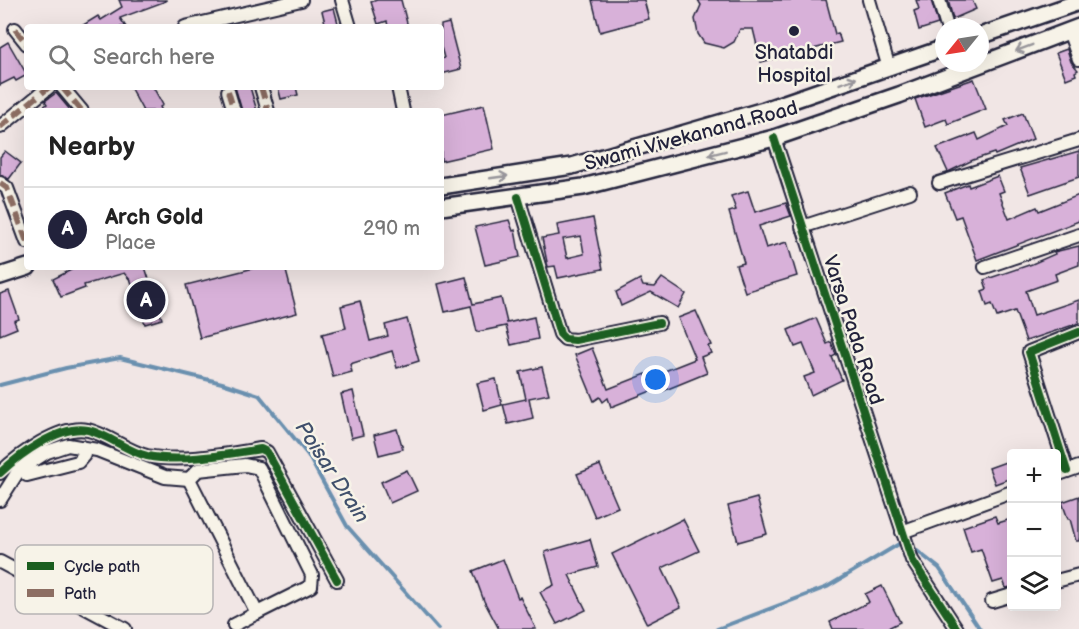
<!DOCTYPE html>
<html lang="en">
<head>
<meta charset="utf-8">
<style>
  :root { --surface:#fff; --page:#f2f2f2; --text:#222; --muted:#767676; --line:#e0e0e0; --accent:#22223b }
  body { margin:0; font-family:"Balsamiq Sans",sans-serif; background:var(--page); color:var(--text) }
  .controls { position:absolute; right:18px; bottom:18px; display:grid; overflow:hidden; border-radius:6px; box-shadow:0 6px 24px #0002 }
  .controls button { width:54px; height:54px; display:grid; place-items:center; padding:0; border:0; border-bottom:2px solid var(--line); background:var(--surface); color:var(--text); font:30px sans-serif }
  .compass { position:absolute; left:935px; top:18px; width:54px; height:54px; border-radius:50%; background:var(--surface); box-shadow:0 6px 24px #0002; rotate:240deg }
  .you { position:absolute; left:656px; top:380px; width:21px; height:21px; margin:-15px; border:4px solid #fff; border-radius:50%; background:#1a73e8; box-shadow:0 0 0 9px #1a73e833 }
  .badge { display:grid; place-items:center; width:39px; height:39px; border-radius:50%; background:var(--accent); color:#fff; font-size:20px; font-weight:700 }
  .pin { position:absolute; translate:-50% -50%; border:3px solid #fff; box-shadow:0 2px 6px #0006 }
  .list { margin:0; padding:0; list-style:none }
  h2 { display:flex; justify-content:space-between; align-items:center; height:78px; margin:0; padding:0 24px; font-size:26px }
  h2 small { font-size:20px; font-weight:400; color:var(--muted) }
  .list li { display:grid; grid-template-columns:39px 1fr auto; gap:18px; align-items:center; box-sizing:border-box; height:84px; padding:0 24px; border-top:2px solid var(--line) }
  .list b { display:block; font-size:22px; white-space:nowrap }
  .list p { margin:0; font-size:20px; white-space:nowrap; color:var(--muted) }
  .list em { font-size:20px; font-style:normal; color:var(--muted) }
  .icon { flex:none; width:33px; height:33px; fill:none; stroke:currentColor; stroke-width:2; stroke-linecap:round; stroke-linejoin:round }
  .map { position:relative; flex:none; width:1079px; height:629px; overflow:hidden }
  .search { position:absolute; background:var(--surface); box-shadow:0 6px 24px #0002; left:24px; top:24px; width:420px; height:66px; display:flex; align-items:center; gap:15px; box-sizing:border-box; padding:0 21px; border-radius:6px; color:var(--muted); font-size:22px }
  .panel { position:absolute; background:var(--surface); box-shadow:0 6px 24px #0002; left:24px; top:108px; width:420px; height:162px; border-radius:6px }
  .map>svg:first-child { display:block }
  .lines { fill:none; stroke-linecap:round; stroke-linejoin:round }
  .stream { stroke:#6b90af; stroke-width:4 }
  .building { fill:#d8b1d9; stroke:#22223b; stroke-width:1.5; fill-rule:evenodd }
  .minor-casing { stroke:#22223b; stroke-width:16 }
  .major-casing { stroke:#22223b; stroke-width:20 }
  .minor { stroke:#f7f3e8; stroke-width:12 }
  .major { stroke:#f7f3e8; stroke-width:15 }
  .quiet { stroke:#8d6e63; stroke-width:6; stroke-dasharray:12 6; stroke-linecap:butt }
  .cycleway-casing { stroke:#f7f3e8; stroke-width:11 }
  .cycleway { stroke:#1b5e20; stroke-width:8 }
  .oneway { stroke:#97959a }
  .poi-dot { fill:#22223b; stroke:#f7f3e8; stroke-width:2 }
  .labels { text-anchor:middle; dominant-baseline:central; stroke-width:5; stroke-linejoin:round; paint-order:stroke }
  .poi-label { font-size:20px; fill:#22223b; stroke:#f7f3e8 }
  .street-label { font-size:20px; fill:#22223b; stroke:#f7f3e8 }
  .water-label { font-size:21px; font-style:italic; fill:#40506c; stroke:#f7f3e8 }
  .key { fill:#f7f3e8; stroke:#b7b4b4; stroke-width:1.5 }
  .key-label { font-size:16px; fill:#22223b }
</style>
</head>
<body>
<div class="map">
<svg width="1079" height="629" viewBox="0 0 1079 629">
  <rect width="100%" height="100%" fill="#f1e6e5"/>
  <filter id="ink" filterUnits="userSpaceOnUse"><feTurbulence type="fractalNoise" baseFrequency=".0167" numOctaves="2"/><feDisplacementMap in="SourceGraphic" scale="12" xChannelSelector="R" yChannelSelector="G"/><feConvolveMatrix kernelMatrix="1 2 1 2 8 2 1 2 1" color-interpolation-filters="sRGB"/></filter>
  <g filter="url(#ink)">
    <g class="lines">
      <g class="stream">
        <polyline points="0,385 66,368 120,358 222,383 259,395 308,455 347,526 438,629"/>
        <polyline points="912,547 939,568 980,629"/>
        <polyline points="717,629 827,587 904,541"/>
      </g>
    </g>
    <g class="building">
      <polygon points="119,0 166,0 166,1 120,18 126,27 80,27 98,16 101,20 122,7"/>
      <polygon points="377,0 401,0 408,27 388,27 387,21 378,24 371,2"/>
      <polygon points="592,0 644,0 649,19 600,32"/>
      <polygon points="698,0 826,0 835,34 838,33 841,42 761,62 753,29 740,29 734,42 724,48 704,43 698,34 695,19 701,5"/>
      <polygon points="916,0 931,0 938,24 919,30 914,11 919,9"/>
      <polygon points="948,0 972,0 976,9 953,19"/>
      <polygon points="334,8 339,27 326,27 322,11"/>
      <polygon points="449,23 461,69 441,74 441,59 444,58 441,47 441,25"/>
      <polygon points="8,42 27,75 16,81 14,78 0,85 0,47"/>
      <polygon points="1067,49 1071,62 1078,70 1075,72 1076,75 1066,79 1056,53"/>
      <polygon points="974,79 986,109 948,124 946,119 925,127 915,99"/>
      <polygon points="130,87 153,87 163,105 160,107 162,111 143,111"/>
      <polygon points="235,87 250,87 257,111 242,111"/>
      <polygon points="278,87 296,87 298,95 281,99"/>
      <polygon points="56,93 71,111 37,111 47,104 45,101"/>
      <polygon points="484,105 494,149 441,161 441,115"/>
      <polygon points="1023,113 1033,139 995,155 994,153 973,160 948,172 937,148 976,133 979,140 1008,126 1005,120"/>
      <polygon points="5,151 21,163 9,179 0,175 0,157"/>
      <polygon points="1079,151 1079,177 1030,194 1020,168"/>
      <polygon points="998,176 1004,191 999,193 1009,219 1037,207 1039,211 1079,195 1079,221 977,260 961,216 955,218 945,193 968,184 969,187"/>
      <polygon points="748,191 755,212 786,203 791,216 759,226 766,248 787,242 797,276 745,292 736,265 744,263 729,212 736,210 731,196"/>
      <path d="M593,218l10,51 -45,9 -3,-12 -7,1 -6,-29 17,-3 -2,-10zM581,236l3,18 -17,4 -4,-19z"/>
      <polygon points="509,220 513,231 515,230 520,257 485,265 475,227"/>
      <polygon points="1079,246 1079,265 1055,274 1057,280 1026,291 1034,315 1079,300 1079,323 1026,341 1015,311 997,317 992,304 987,306 982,291 987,289 984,280 1032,264 1055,254 1054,252"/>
      <polygon points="77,267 145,267 162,319 145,324 131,281 124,273 84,285 85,288 61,297 53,279"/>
      <polygon points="258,267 285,267 297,313 200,338 186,285"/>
      <polygon points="466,277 473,304 501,298 507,323 534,317 538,339 511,345 506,326 477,332 471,306 445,312 438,284"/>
      <polygon points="662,278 686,294 678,308 651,292 621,306 616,292 640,279 643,286 655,287"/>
      <polygon points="9,291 19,319 14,321 17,328 0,335 0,294"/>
      <polygon points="360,301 370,341 388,336 385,325 407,319 419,361 397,368 392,351 350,364 352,372 333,377 322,334 346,328 341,306"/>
      <polygon points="696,311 711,345 708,346 711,353 701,357 707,373 663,391 661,387 611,407 608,398 603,402 600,397 594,401 575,355 592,348 608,389 646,374 647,378 695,359 678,318"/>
      <polygon points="816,318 827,344 831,342 836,355 832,357 842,380 811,395 804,377 815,373 803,344 795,347 788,330"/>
      <polygon points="542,367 549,394 529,398 533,418 508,424 503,404 526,399 520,372"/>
      <polygon points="496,379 502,405 484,410 477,383"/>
      <polygon points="353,391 363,435 351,438 341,394"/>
      <polygon points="397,429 403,449 379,455 374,435"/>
      <polygon points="1011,460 1011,478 995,484 989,468"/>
      <polygon points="600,465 618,507 595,517 577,474"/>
      <polygon points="407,470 417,491 390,503 381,482"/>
      <polygon points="1079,496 1079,541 1076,541 1070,519 1068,519 1062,502"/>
      <polygon points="757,498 767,534 738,542 728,506"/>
      <polygon points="995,516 998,523 1011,519 1011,587 1006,588 1003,580 993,583 981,549 971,552 963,527"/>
      <polygon points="683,519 699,551 662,568 681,607 647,624 612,554"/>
      <polygon points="590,539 598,567 569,575 586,610 557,624 540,592 554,585 545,552"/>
      <polygon points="503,559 518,598 520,597 536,629 499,629 484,601 473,571"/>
      <polygon points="882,586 900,622 886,629 833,629 830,622 869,602 865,594"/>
    </g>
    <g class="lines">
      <g class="minor-casing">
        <g id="minor">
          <polyline points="342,0 350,27"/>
          <polyline points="869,0 889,68"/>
          <polyline points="939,0 947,27"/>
          <polyline points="185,27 301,0"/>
          <polyline points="15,29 27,44"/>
          <polyline points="1069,31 1079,59"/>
          <polyline points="62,87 82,111"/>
          <polyline points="261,87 268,111"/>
          <polyline points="398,87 403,111"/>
          <polyline points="228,91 234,111"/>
          <polyline points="0,127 49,87"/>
          <polyline points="774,138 912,560 957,629"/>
          <polyline points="0,183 7,188 27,242"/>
          <polyline points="939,183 1079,140"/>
          <polyline points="518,197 560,334 565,339 575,340 659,323"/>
          <polyline points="802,227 910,192"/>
          <polyline points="985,267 1079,235"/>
          <polygon points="245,465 259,468 312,575 311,586 257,613 189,479 198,470"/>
          <polyline points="1067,471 1029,352 1079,332"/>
          <path d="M0,473c19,-18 60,-49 88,-43 21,5 38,21 59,26 34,7 81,-2 114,-7l6,3 70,128"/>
          <polyline points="27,475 78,462 84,455 82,447"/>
          <polyline points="1056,475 1079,467"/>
          <polyline points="0,500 19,470 47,452 68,445 97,450 165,477 189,479"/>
          <polyline points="902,532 1012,492"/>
          <polyline points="0,562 125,629"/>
          <polyline points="1056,581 1079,575"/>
          <polyline points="992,601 1012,595"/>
          <polyline points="234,625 257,613"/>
        </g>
      </g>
      <g class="major-casing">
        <g id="major">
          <polyline points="980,36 1079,2"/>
          <polyline points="441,186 572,166 764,110 944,48"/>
          <polyline points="441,207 583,187 774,138 899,95 1079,27"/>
          <polyline points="0,276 28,267"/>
        </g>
      </g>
      <use href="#minor" class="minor"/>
      <use href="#major" class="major"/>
      <g class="quiet">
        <polyline points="15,29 27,44"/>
        <polyline points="62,87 82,111"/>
        <polyline points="261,87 268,111"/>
        <polyline points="228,91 234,111"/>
        <polyline points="0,127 49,87"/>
        <polyline points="0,183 7,188 27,242"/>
      </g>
      <g class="cycleway-casing">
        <g id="cycleway">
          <polyline points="774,138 912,560 957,629"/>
          <polyline points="518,197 560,334 565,339 575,340 659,323"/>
          <polyline points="1067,471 1029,352 1079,332"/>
          <path d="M0,473c19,-18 60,-49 88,-43 21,5 38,21 59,26 34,7 81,-2 114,-7l6,3 70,128"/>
        </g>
      </g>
      <use href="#cycleway" class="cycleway"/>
    </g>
    <defs><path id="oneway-shaft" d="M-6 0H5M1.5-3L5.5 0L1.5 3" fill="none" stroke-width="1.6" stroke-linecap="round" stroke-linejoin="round" transform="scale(1.5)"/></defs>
    <g class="oneway">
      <use href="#oneway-shaft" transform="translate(1024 48) rotate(159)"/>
      <use href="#oneway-shaft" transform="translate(848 81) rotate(-19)"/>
      <use href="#oneway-shaft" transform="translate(717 153) rotate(166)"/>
      <use href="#oneway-shaft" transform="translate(499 177) rotate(-8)"/>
    </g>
  </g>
  <circle class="poi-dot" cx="794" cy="31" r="6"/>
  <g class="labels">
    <g class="poi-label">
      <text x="794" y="53">Shatabdi<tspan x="794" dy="23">Hospital</tspan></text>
    </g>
    <g class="street-label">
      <text transform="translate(691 136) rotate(-15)">Swami Vivekanand Road</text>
      <text transform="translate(853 330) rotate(72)">Varsa Pada Road</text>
    </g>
    <g class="water-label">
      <text transform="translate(332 472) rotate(57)">Poisar Drain</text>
    </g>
  </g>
  <rect x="15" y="545" width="198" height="69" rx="9" class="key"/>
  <rect x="27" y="562" width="27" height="8" fill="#1b5e20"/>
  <rect x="27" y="589" width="27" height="8" fill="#8d6e63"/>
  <g class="key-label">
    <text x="64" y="572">Cycle path</text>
    <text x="64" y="599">Path</text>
  </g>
</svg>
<div class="controls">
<button>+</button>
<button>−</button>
<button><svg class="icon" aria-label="layers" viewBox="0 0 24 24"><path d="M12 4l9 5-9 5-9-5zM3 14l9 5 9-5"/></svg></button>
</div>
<svg class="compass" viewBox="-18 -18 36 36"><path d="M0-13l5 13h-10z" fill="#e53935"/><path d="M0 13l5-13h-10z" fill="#767676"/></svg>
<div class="you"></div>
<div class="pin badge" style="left:146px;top:300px">A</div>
<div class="search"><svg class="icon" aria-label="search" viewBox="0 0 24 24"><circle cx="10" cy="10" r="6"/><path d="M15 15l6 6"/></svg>Search here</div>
<section class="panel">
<h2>Nearby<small></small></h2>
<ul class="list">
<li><span class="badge">A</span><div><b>Arch Gold</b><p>Place</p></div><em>290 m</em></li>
</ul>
</section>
</div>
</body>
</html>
